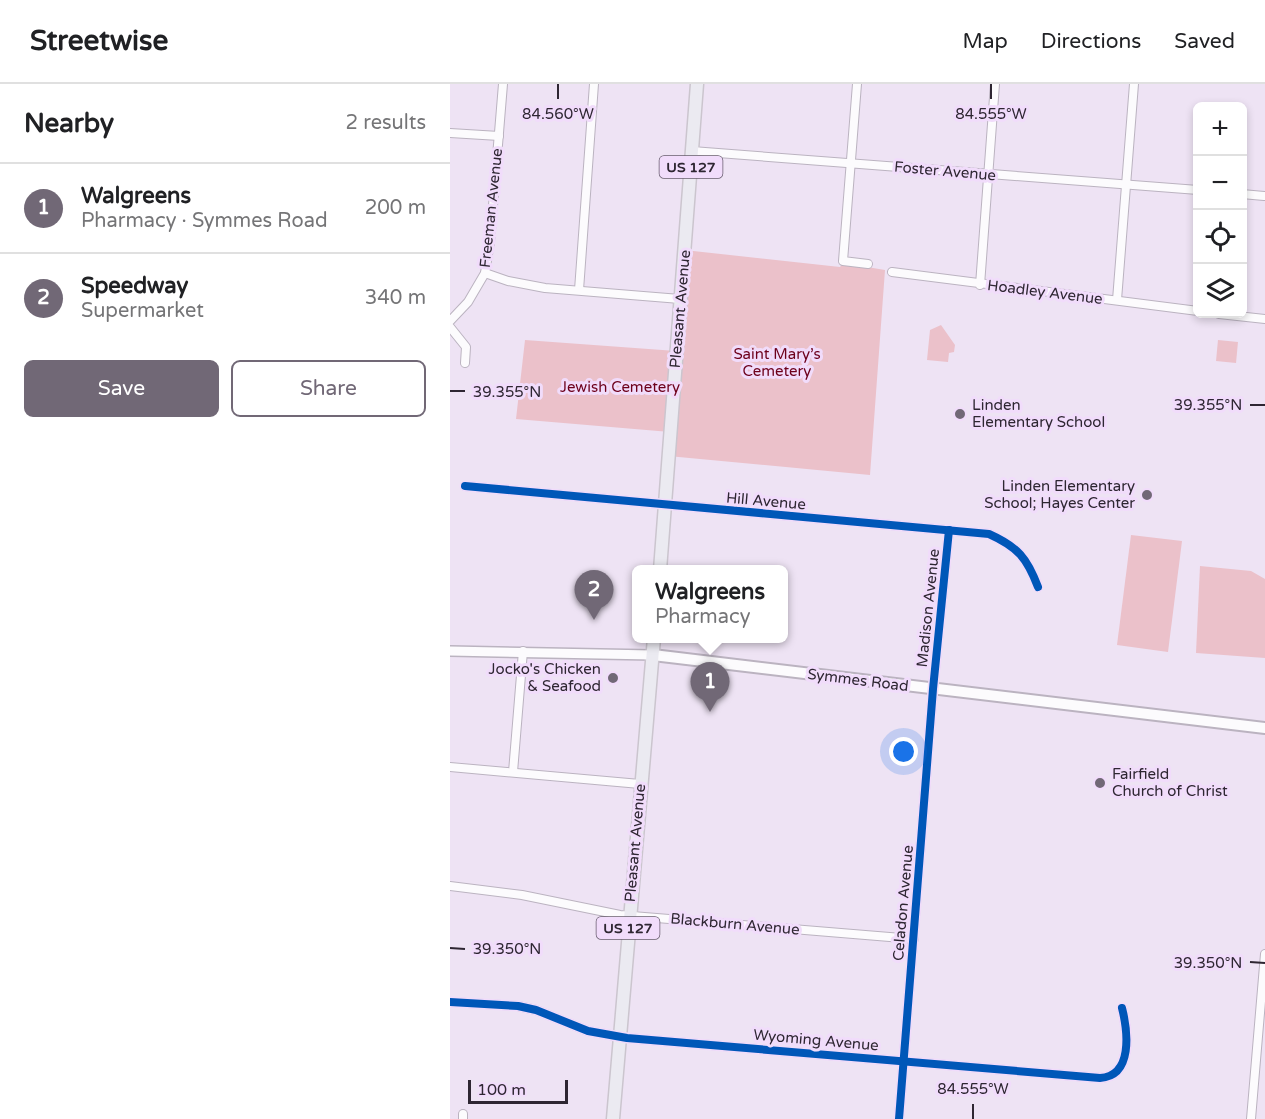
<!DOCTYPE html>
<html lang="en">
<head>
<meta charset="utf-8">
<style>
  :root { --surface:#fff; --page:#f2f2f2; --text:#202124; --muted:#757577; --line:#e0e0e0; --accent:#716876 }
  body { margin:0; font-family:"Varela Round",sans-serif; background:var(--page); color:var(--text) }
  .controls { position:absolute; right:18px; top:18px; display:grid; overflow:hidden; border-radius:9px; box-shadow:0 3px 9px #0003 }
  .controls button { width:54px; height:54px; display:grid; place-items:center; padding:0; border:0; border-bottom:2px solid var(--line); background:var(--surface); color:var(--text); font:30px sans-serif }
  .scale { position:absolute; left:18px; bottom:15px; width:100px; box-sizing:border-box; padding-left:6px; border:3px solid #2e2632; border-top:0; font-size:16px; line-height:21px; white-space:nowrap; color:#2e2632; -webkit-text-stroke:4px #f1dcfb; paint-order:stroke }
  .you { position:absolute; left:454px; top:668px; width:21px; height:21px; margin:-15px; border:4px solid #fff; border-radius:50%; background:#1a73e8; box-shadow:0 0 0 9px #1a73e833 }
  .badge { display:grid; place-items:center; width:39px; height:39px; border-radius:50%; background:var(--accent); color:#fff; font-size:20px; font-weight:700 }
  .pin { position:absolute; translate:-50% -50px; filter:drop-shadow(0 2px 3px #0008) }
  .pin::after { content:''; position:absolute; top:32px; width:21px; height:18px; background:inherit; clip-path:polygon(0 0,100% 0,50% 100%) }
  .popup { position:absolute; left:182px; top:481px; width:156px; height:78px; box-sizing:border-box; display:grid; place-content:center; border-radius:9px; background:var(--surface); filter:drop-shadow(0 2px 4px #0005); font-size:20px; white-space:nowrap; color:var(--muted) }
  .popup b { font-size:22px; color:var(--text) }
  .popup::after { content:''; position:absolute; left:50%; top:100%; margin-left:-12px; border:12px solid transparent; border-top-color:var(--surface) }
  .list { margin:0; padding:0; list-style:none }
  h2 { display:flex; justify-content:space-between; align-items:center; height:78px; margin:0; padding:0 24px; font-size:26px }
  h2 small { font-size:20px; font-weight:400; color:var(--muted) }
  .list li { display:grid; grid-template-columns:39px 1fr auto; gap:18px; align-items:center; box-sizing:border-box; height:90px; padding:0 24px; border-top:2px solid var(--line) }
  .list b { display:block; font-size:22px; white-space:nowrap }
  .list p { margin:0; font-size:20px; white-space:nowrap; color:var(--muted) }
  .list em { font-size:20px; font-style:normal; color:var(--muted) }
  .actions { display:flex; gap:12px; padding:18px 24px }
  .actions a { flex:1; padding:14px 0; border:2px solid var(--accent); border-radius:9px; text-align:center; font-size:21px; color:var(--accent) }
  .actions .main { background:var(--accent); color:#fff }
  .icon { flex:none; width:33px; height:33px; fill:none; stroke:currentColor; stroke-width:2; stroke-linecap:round; stroke-linejoin:round }
  .map { position:relative; flex:none; width:815px; height:1035px; overflow:hidden }
  header { display:flex; align-items:center; gap:36px; box-sizing:border-box; height:84px; padding:0 30px; background:var(--surface); border-bottom:2px solid var(--line) }
  header strong { font-size:28px }
  nav { display:flex; gap:33px; margin-inline-start:auto; font-size:21px }
  main { display:flex }
  aside { flex:1; background:var(--surface) }
  .map>svg:first-child { display:block }
  .green { fill:#ebc1ca }
  .lines { fill:none; stroke-linecap:round; stroke-linejoin:round }
  .minor-casing { stroke:#bbb3c0; stroke-width:10 }
  .tertiary-casing { stroke:#bbb3c0; stroke-width:12 }
  .secondary-casing { stroke:#bbb3c0; stroke-width:14 }
  .primary-casing { stroke:#cbc5ce; stroke-width:15 }
  .minor { stroke:#fcfbfd; stroke-width:8 }
  .tertiary { stroke:#fcfbfd; stroke-width:9 }
  .secondary { stroke:#fcfbfd; stroke-width:10 }
  .primary { stroke:#ebeaf1; stroke-width:12 }
  .cycleway-casing { stroke:#f1dcfb; stroke-width:11 }
  .cycleway { stroke:#0057b8; stroke-width:8 }
  .ticks { fill:none; stroke:#2e2632; stroke-width:2 }
  .poi-dot { fill:#716876; stroke:#f1dcfb; stroke-width:2 }
  .labels { text-anchor:middle; dominant-baseline:central; stroke-width:6; stroke-linejoin:round; paint-order:stroke }
  .shield { fill:#f1dcfb; stroke:#685d6e; stroke-width:1.5 }
  .shield-label { font-size:14px; font-weight:bold; fill:#2e2632 }
  .street-label { font-size:15px; fill:#2e2632; stroke:#f1dcfb }
  .park-label { font-size:15px; fill:#6d001b; stroke:#f1dcfb }
  .poi-label { font-size:15px; fill:#2e2632; stroke:#f1dcfb; text-anchor:start }
  .ticks-label { font-size:15px; text-anchor:middle; fill:#2e2632; stroke:#f1dcfb; stroke-width:6; stroke-linejoin:round; paint-order:stroke }
</style>
</head>
<body>
<header>
<strong>Streetwise</strong>
<nav><a>Map</a><a>Directions</a><a>Saved</a></nav>
</header>
<main>
<aside>
<h2>Nearby<small>2 results</small></h2>
<ul class="list">
<li><span class="badge">1</span><div><b>Walgreens</b><p>Pharmacy · Symmes Road</p></div><em>200 m</em></li>
<li><span class="badge">2</span><div><b>Speedway</b><p>Supermarket</p></div><em>340 m</em></li>
</ul>
<div class="actions"><a class="main">Save</a><a>Share</a></div>
</aside>
<div class="map">
<svg width="815" height="1035" viewBox="0 0 815 1035">
  <rect width="100%" height="100%" fill="#eee3f4"/>
  <g class="green">
    <polygon points="234,166 390,183 393,179 435,186 420,391 218,372 220,348 66,335 75,256 226,267"/>
    <polygon points="491,241 505,261 504,268 499,269 498,278 477,276 480,246"/>
    <polygon points="768,256 788,258 786,279 766,277"/>
    <polygon points="681,451 732,457 718,568 667,561"/>
    <polygon points="750,482 801,487 815,495 815,574 746,569"/>
  </g>
  <g class="lines">
    <g class="minor-casing">
      <g id="minor">
        <polyline points="407,0 393,177 418,180"/>
        <polyline points="0,49 49,52"/>
        <polyline points="242,67 748,106"/>
        <polyline points="792,110 814,112"/>
        <polyline points="442,188 748,227"/>
        <polyline points="35,189 58,197 95,204 230,215"/>
        <polyline points="530,201 545,0"/>
        <polyline points="129,206 144,0"/>
        <polyline points="667,216 684,0"/>
        <polyline points="769,230 815,235"/>
        <polyline points="0,237 18,218 35,189 40,158 53,0"/>
        <polyline points="0,243 16,263 15,279"/>
        <path d="M15,402l524,48c29,13 38,24 49,53"/>
        <polyline points="0,683 190,700"/>
        <polyline points="63,688 73,567"/>
        <polyline points="0,802 72,811 170,831 464,855"/>
        <path d="M0,918l68,4 18,4 52,21 39,7 473,40c33,-2 28,-46 22,-70"/>
        <polyline points="13,1035 13,1030"/>
        <polyline points="449,1035 483,605 499,446"/>
        <polyline points="801,1035 815,870"/>
      </g>
    </g>
    <g class="tertiary-casing">
      <polyline id="tertiary" points="0,567 203,571"/>
    </g>
    <g class="secondary-casing">
      <polyline id="secondary" points="203,571 815,644"/>
    </g>
    <g class="primary-casing">
      <g id="primary">
        <polyline points="210,486 247,0"/>
        <polyline points="163,1035 204,554"/>
      </g>
    </g>
    <use href="#minor" class="minor"/>
    <use href="#tertiary" class="tertiary"/>
    <use href="#secondary" class="secondary"/>
    <use href="#primary" class="primary"/>
    <g class="cycleway-casing">
      <g id="cycleway">
        <path d="M15,402l524,48c29,13 38,24 49,53"/>
        <path d="M0,918l68,4 18,4 52,21 39,7 473,40c33,-2 28,-46 22,-70"/>
        <polyline points="449,1035 483,605 499,446"/>
      </g>
    </g>
    <use href="#cycleway" class="cycleway"/>
  </g>
  <path class="ticks" d="M108,15v-15M541,15v-15M0,307h15M800,321h15M0,864l15,1M800,878l15,1M523,1035v-15"/>
  <g class="poi-dot">
    <circle cx="510" cy="330" r="6"/>
    <circle cx="697" cy="411" r="6"/>
    <circle cx="163" cy="594" r="6"/>
    <circle cx="650" cy="699" r="6"/>
  </g>
  <g class="labels">
    <g class="shield">
      <rect x="209.5" y="72" width="63" height="22" rx="4.5"/>
      <rect x="146.5" y="833" width="63" height="22" rx="4.5"/>
    </g>
    <g class="shield-label">
      <text x="241" y="83">US 127</text>
      <text x="178" y="844">US 127</text>
    </g>
    <g class="street-label">
      <text transform="translate(495 87) rotate(5)">Foster Avenue</text>
      <text transform="translate(41 124) rotate(-84)">Freeman Avenue</text>
      <text transform="translate(595 208) rotate(7)">Hoadley Avenue</text>
      <text transform="translate(230 225) rotate(-85)">Pleasant Avenue</text>
      <text transform="translate(316 417) rotate(5)">Hill Avenue</text>
      <text transform="translate(478 524) rotate(-84)">Madison Avenue</text>
      <text transform="translate(408 596) rotate(7)">Symmes Road</text>
      <text transform="translate(185 759) rotate(-85)">Pleasant Avenue</text>
      <text transform="translate(453 819) rotate(-85)">Celadon Avenue</text>
      <text transform="translate(285 840) rotate(5)">Blackburn Avenue</text>
      <text transform="translate(366 956) rotate(5)">Wyoming Avenue</text>
    </g>
    <g class="park-label">
      <text x="327" y="270">Saint Mary’s<tspan x="327" dy="17">Cemetery</tspan></text>
      <text x="170" y="303">Jewish Cemetery</text>
    </g>
    <g class="poi-label">
      <text x="522" y="321">Linden<tspan x="522" dy="17">Elementary School</tspan></text>
      <text x="685" y="402" text-anchor="end">Linden Elementary<tspan x="685" dy="17">School; Hayes Center</tspan></text>
      <text x="151" y="585" text-anchor="end">Jocko's Chicken<tspan x="151" dy="17">&amp; Seafood</tspan></text>
      <text x="662" y="690">Fairfield<tspan x="662" dy="17">Church of Christ</tspan></text>
    </g>
  </g>
  <g class="ticks-label">
    <text x="108" y="35">84.560°W</text>
    <text x="541" y="35">84.555°W</text>
    <text x="57" y="313">39.355°N</text>
    <text x="758" y="326">39.355°N</text>
    <text x="57" y="870">39.350°N</text>
    <text x="758" y="884">39.350°N</text>
    <text x="523" y="1010">84.555°W</text>
  </g>
</svg>
<div class="controls">
<button>+</button>
<button>−</button>
<button><svg class="icon" aria-label="locate" viewBox="0 0 24 24"><circle cx="12" cy="12" r="6"/><path d="M12 2v4M12 18v4M2 12h4M18 12h4"/></svg></button>
<button><svg class="icon" aria-label="layers" viewBox="0 0 24 24"><path d="M12 4l9 5-9 5-9-5zM3 14l9 5 9-5"/></svg></button>
</div>
<div class="scale">100 m</div>
<div class="you"></div>
<div class="pin badge" style="left:260px;top:628px">1</div>
<div class="popup"><b>Walgreens</b>Pharmacy</div>
<div class="pin badge" style="left:144px;top:536px">2</div>
</div>
</main>
</body>
</html>
